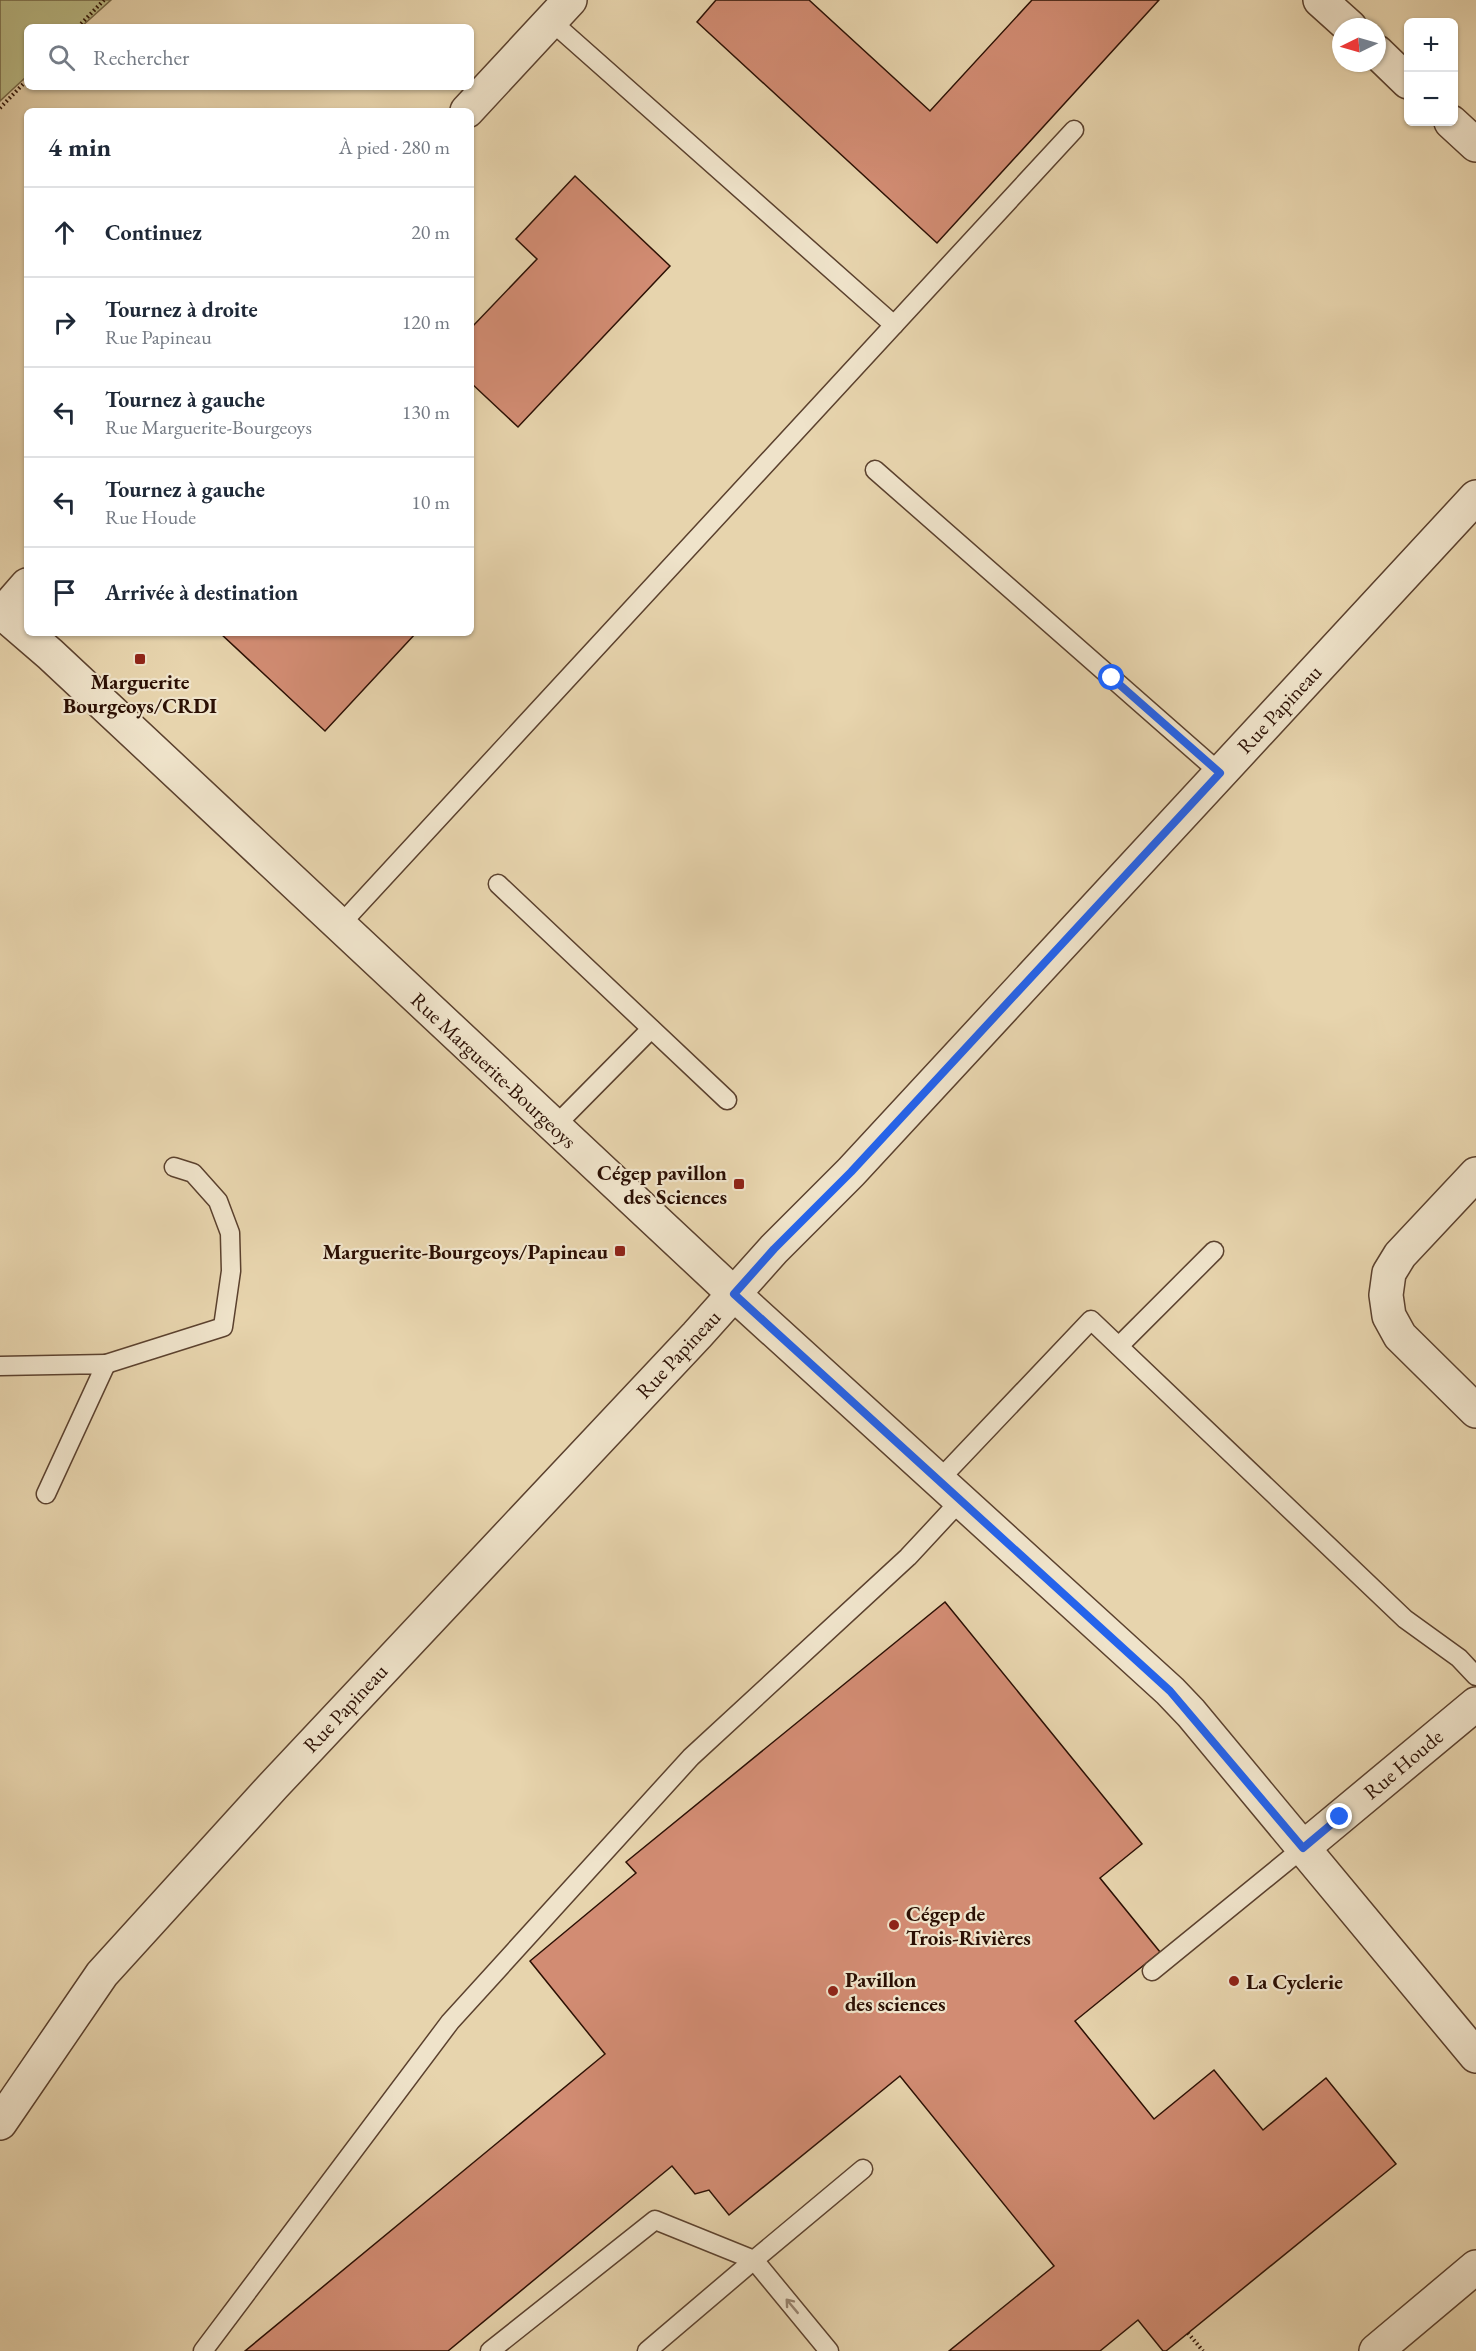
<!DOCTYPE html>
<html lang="fr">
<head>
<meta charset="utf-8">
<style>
  :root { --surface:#fff; --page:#f2f2f3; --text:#1f2937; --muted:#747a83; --line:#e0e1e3 }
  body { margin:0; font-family:"EB Garamond",serif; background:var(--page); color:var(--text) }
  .controls { position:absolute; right:18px; top:18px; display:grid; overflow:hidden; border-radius:9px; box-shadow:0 2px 4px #0004 }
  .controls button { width:54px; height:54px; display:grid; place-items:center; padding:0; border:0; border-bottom:2px solid var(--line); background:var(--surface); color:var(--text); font:30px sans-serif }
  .compass { position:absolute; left:1332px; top:18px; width:54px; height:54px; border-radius:50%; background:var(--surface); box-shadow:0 2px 4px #0004; rotate:265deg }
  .stop { position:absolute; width:18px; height:18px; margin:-14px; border:4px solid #2563eb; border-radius:50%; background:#fff }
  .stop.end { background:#2563eb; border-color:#fff; box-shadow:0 2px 6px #0008 }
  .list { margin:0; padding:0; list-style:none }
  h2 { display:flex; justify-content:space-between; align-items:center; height:78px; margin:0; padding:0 24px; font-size:26px }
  h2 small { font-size:20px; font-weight:400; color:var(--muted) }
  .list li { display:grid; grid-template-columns:39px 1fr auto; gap:18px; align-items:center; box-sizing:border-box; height:90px; padding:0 24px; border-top:2px solid var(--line) }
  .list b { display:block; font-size:22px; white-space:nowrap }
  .list p { margin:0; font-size:20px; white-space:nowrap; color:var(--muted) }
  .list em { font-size:20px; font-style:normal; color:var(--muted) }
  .icon { flex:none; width:33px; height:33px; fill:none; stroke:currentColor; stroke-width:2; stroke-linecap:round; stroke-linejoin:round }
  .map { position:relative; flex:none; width:1476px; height:2351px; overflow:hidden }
  .search { position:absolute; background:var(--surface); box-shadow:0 2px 4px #0004; left:24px; top:24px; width:450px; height:66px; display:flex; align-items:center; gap:15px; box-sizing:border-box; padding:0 21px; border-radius:9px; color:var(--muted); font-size:22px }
  .panel { position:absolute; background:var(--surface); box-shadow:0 2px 4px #0004; left:24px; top:108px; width:450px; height:528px; border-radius:9px }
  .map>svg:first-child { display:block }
  .green { fill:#babb86; stroke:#736645; stroke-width:1.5 }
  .building { fill:#d28c73; stroke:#2c1004; stroke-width:1.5 }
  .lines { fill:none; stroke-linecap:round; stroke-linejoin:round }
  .service-casing { stroke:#5b412e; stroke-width:21 }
  .minor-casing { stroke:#5b412e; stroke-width:36 }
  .path { stroke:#2c1004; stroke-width:4; stroke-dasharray:1.5 3; stroke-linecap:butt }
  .service { stroke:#efe3ca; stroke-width:18 }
  .minor { stroke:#efe3ca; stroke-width:33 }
  .oneway { stroke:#978471 }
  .route { stroke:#2563eb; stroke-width:8 }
  .poi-dot { fill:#8f2418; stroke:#efe3ca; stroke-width:2 }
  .labels { text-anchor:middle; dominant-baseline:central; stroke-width:4.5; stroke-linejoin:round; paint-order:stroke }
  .poi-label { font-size:21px; font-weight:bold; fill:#2c1004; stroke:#efe3ca; text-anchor:start }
  .street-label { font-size:21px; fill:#2c1004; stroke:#efe3ca }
</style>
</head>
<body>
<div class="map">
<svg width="1476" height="2351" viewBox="0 0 1476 2351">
  <rect width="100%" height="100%" fill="#e7d4ad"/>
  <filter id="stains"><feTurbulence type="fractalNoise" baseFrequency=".00333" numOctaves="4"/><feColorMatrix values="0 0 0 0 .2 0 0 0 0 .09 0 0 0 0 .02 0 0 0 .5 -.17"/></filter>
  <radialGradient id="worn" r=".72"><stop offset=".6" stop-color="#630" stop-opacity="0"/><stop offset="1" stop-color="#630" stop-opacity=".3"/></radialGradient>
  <polygon class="green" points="0,0 111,0 81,27 27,27 27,76 0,101"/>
  <g class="building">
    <polygon points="716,0 809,0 930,111 1032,0 1159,0 937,243 697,22"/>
    <polygon points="575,176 670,266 518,427 471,383 471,328 537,259 516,239"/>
    <polygon points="220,633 416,633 325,731"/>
    <polygon points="945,1602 1142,1844 1100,1878 1160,1952 1075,2021 1154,2119 1214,2070 1263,2130 1326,2078 1396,2164 1166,2351 1163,2351 1138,2320 1100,2351 949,2351 1054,2266 900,2076 729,2215 709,2190 695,2194 672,2166 448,2351 245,2351 605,2054 530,1961 636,1873 626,1862"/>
  </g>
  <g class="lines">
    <g class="service-casing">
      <g id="service">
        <polyline points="551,21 894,325"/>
        <polyline points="875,470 1220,773"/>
        <polyline points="498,884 727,1100"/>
        <polyline points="340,925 1074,130"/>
        <polyline points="555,1126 651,1029"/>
        <polyline points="1119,1346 1214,1251"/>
        <polyline points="106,1364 223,1327 231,1271 230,1233 218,1201 193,1173 174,1167"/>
        <polyline points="0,1366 106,1364 46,1494"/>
        <polyline points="939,1480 1091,1320 1405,1619 1459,1658 1476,1676"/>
        <polyline points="1152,1971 1303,1848"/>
        <polyline points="203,2351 450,2022 691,1757 908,1557 961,1500"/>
        <polyline points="490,2351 655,2220 754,2260 863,2169"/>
        <polyline points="647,2351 754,2260 829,2351"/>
      </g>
    </g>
    <g class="minor-casing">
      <g id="minor">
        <polyline points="1320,0 1350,27"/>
        <polyline points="1377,52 1408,82"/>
        <polyline points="467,111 570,0"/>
        <polyline points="1451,122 1476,145"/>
        <polyline points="0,611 50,654 734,1294 1170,1691 1191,1713 1476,2056"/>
        <polyline points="0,616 27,585"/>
        <polyline points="1476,1174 1400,1255 1389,1273 1386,1295 1389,1316 1400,1336 1476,1411"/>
        <polyline points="1303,1848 1476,1704"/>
        <polyline points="0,2123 102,1974 274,1785 697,1335 774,1249 851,1172 1476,497"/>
        <polyline points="1376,2351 1476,2267"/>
      </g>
    </g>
    <g class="path">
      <polyline points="78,27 104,0"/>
      <polyline points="0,108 27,80"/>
      <polyline points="1188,2333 1203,2351"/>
    </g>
    <use href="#service" class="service"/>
    <use href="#minor" class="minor"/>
  </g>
  <defs><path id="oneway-shaft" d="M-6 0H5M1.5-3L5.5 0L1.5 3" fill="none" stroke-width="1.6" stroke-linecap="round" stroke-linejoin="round" transform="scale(1.5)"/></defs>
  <use class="oneway" href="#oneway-shaft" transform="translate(792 2306) rotate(-130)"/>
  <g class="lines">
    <polyline class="route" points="1112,678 1220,773 851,1172 774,1249 734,1294 1170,1691 1303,1848 1340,1817"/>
  </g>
  <g class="poi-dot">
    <rect x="134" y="653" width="12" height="12" rx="3"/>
    <rect x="733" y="1178" width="12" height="12" rx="3"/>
    <rect x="614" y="1245" width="12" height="12" rx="3"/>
    <circle cx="894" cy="1925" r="6"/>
    <circle cx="1234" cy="1981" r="6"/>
    <circle cx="833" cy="1991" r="6"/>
  </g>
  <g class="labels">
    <g class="poi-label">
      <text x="140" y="681" text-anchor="middle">Marguerite<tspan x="140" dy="24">Bourgeoys/CRDI</tspan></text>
      <text x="727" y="1172" text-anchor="end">Cégep pavillon<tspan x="727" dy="24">des Sciences</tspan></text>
      <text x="608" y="1251" text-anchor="end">Marguerite-Bourgeoys/Papineau</text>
      <text x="906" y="1913">Cégep de<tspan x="906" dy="24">Trois-Rivières</tspan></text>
      <text x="845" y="1979">Pavillon<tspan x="845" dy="24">des sciences</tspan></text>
      <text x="1246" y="1981">La Cyclerie</text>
    </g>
    <g class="street-label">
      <text transform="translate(1279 709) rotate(-47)">Rue Papineau</text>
      <text transform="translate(494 1070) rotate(43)">Rue Marguerite-Bourgeoys</text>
      <text transform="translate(678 1354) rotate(-47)">Rue Papineau</text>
      <text transform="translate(345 1708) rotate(-47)">Rue Papineau</text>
      <text transform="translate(1403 1764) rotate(-40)">Rue Houde</text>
    </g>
  </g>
  <rect width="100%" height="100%" filter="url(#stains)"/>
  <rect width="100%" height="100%" fill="url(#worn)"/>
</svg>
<div class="controls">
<button>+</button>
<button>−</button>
</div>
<svg class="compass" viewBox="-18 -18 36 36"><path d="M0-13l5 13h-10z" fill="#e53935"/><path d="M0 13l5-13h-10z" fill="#747a83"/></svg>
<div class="stop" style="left:1112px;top:678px"></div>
<div class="stop end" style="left:1340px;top:1817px"></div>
<div class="search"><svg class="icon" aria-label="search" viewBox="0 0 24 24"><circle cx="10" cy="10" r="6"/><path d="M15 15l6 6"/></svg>Rechercher</div>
<section class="panel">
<h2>4 min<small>À pied · 280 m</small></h2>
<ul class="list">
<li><svg class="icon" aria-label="ahead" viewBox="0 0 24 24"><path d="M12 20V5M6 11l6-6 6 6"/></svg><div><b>Continuez</b></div><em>20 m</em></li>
<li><svg class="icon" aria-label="right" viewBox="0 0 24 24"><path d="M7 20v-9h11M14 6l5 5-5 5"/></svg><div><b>Tournez à droite</b><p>Rue Papineau</p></div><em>120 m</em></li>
<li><svg class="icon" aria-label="left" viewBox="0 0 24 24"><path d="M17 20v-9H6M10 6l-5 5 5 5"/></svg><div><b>Tournez à gauche</b><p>Rue Marguerite-Bourgeoys</p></div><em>130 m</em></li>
<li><svg class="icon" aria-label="left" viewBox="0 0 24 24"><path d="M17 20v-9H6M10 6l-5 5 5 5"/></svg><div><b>Tournez à gauche</b><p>Rue Houde</p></div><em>10 m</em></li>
<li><svg class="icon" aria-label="arrive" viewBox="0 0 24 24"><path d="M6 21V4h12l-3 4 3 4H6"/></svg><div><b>Arrivée à destination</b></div></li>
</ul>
</section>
</div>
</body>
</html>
